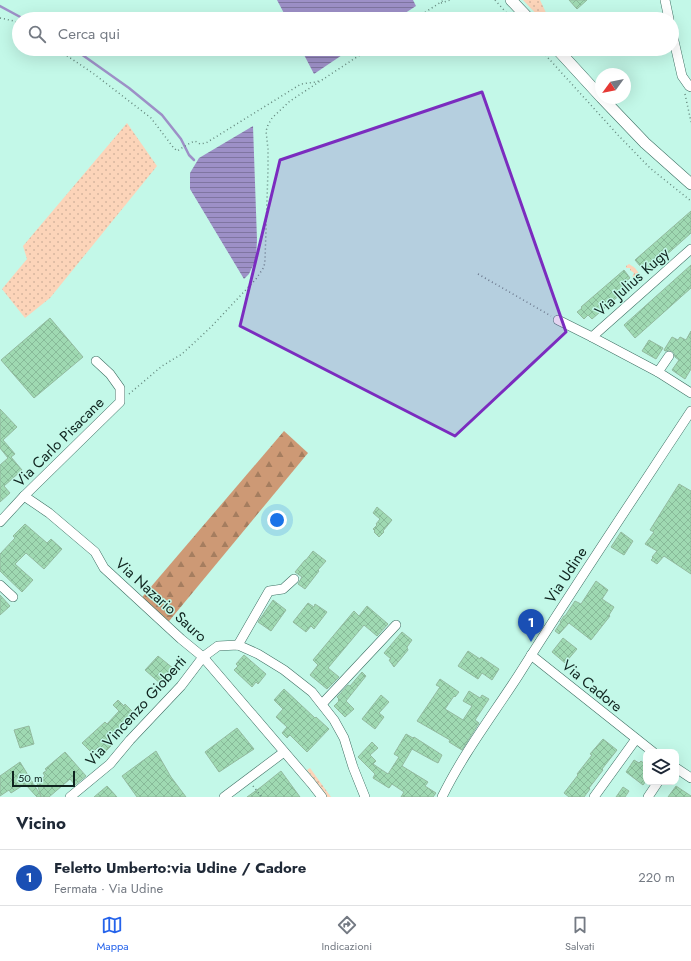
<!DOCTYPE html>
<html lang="it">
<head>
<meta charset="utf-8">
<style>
  :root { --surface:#fff; --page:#f2f2f3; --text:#1f2937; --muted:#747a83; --line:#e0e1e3; --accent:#2563eb }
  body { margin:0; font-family:Jost,sans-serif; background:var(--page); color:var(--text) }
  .controls { position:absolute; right:12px; bottom:12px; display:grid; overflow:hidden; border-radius:8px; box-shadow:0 4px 16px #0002 }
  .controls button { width:36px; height:36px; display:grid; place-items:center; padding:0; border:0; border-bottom:1px solid var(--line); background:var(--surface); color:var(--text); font:20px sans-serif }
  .compass { position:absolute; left:595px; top:68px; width:36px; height:36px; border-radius:50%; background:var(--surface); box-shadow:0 4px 16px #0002; rotate:237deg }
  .scale { position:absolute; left:12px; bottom:10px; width:63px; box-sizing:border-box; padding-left:4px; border:2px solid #10241f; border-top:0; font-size:11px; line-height:14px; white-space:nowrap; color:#10241f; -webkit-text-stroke:3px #c3f8e8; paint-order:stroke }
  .you { position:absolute; left:277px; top:520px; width:14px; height:14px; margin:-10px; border:3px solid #fff; border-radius:50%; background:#1a73e8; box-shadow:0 0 0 6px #1a73e833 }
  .badge { display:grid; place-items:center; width:26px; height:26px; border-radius:50%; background:var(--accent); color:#fff; font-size:13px; font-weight:700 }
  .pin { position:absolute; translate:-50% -33px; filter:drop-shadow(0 1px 2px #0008) }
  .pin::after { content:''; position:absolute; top:21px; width:14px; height:12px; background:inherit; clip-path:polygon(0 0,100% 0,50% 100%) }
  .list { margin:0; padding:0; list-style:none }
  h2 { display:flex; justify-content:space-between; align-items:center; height:52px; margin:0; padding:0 16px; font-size:17px }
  h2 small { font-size:13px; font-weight:400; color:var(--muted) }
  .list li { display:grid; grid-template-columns:26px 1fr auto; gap:12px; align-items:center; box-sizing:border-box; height:56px; padding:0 16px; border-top:1px solid var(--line) }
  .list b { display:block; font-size:15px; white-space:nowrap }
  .list p { margin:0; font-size:13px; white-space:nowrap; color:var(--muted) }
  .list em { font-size:13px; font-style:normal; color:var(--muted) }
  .icon { flex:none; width:22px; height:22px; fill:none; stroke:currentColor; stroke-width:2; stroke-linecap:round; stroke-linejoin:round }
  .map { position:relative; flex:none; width:691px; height:797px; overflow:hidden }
  .search { position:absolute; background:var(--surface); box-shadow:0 4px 16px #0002; left:12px; right:12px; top:12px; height:44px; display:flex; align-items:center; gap:10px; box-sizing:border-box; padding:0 14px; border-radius:22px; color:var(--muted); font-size:15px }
  .sheet { height:108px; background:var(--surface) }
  nav { display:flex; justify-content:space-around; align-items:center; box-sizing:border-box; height:56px; border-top:1px solid var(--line); background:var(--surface); font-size:11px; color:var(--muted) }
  nav a { display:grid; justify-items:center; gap:2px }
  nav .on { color:var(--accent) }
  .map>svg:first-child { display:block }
  .grass { fill:url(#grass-dots) }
  .forest { fill:url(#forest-firs) }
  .water { fill:url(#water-rules) }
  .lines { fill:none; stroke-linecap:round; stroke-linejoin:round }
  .stream { stroke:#9d90c7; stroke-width:2.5 }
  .building { fill:url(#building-cross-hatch); stroke:#93ba9f }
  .minor-casing { stroke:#3e6f63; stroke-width:10 }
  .major-casing { stroke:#3e6f63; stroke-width:12 }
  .path { stroke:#65887e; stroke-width:1.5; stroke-dasharray:1 3; stroke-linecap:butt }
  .minor { stroke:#fff; stroke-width:9 }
  .major { stroke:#fff; stroke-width:11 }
  .marked { fill:#7b2cbf; fill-opacity:0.2; stroke:#7b2cbf; stroke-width:3; stroke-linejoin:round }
  .labels { text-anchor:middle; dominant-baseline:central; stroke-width:3; stroke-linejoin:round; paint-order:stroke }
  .street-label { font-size:15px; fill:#10241f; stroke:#c3f8e8 }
</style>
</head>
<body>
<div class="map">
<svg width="691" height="797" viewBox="0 0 691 797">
  <defs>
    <pattern id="grass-dots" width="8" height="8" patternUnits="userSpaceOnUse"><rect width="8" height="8" fill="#fcd4b9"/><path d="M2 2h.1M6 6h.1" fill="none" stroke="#d7b69f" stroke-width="1.8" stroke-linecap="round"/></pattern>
    <pattern id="forest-firs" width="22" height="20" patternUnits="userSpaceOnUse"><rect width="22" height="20" fill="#cd9975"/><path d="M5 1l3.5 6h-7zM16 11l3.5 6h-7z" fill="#a57d5f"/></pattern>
    <pattern id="water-rules" width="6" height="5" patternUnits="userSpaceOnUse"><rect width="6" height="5" fill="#9d90c7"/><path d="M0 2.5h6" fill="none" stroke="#7f75a1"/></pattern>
    <pattern id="building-cross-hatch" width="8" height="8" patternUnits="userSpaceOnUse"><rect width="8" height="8" fill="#9fd9b2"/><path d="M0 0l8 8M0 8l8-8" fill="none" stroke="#88ba99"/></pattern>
  </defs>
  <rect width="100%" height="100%" fill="#c3f8e8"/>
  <g class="grass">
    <polygon points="523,0 540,0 549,19 541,19"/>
    <polygon points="127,123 157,166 50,298 25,318 2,289 27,259 23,246"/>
    <path d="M629,264l6,4 9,12 -1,1h-1l-4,-4 -4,3c-3,-3 -1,-4 0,-7l-4,-3v-2h-4v-2z"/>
    <polygon points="310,768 331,797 327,797 316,784 317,783 307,770"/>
  </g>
  <polygon class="forest" points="284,431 308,453 165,626 138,602"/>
  <g class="water">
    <polygon points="277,0 413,0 416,6 396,19 287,19"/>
    <polygon points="301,49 351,49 314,74"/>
    <polygon points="253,126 257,240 256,259 249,274 244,279 190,189 190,173 199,158"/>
  </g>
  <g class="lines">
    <g class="stream">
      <polyline points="0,6 24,19"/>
      <polyline points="74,49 129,88 162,115 181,139 189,155 194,160"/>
    </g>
  </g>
  <g class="building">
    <polygon points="569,0 587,0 577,9"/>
    <polygon points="691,211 691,233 646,273 635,260"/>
    <polygon points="691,265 691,288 635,338 624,325"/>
    <polygon points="624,270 630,278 625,282 629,287 592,319 588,315 584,319 577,312 582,308 581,307"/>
    <polygon points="50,318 83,357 34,398 1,360"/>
    <polygon points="691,331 691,369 685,379 672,370 679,360 675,357 674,353 670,350 665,351 664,350 672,337 678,340 680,337 686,340"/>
    <polygon points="649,340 663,348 656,359 642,351"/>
    <polygon points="0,409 17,427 3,440 15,454 11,457 22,470 4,486 10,493 0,502 0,465 8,458 0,448"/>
    <polygon points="679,484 691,491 691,574 664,556 657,564 651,560 653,558 652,557 657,551 645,544 654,532 650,530"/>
    <polygon points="377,507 392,520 383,531 384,532 379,537 374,532 375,531 373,529 377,525 376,524 380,519 373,513"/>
    <polygon points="25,524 47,543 51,539 62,549 44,569 26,553 15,564 33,580 22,592 0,571 0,554 15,538 13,536"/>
    <polygon points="621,532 633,541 624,555 611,547"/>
    <polygon points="313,551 326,561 318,570 319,571 305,589 298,584 302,577 295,572 305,560 306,560"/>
    <polygon points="596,581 608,590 602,599 614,607 609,615 610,616 591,640 569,623 559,634 555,631 561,622 560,622 564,616 565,616 575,601 581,604"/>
    <polygon points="0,595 10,606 0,615"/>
    <polygon points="273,600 286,610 271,631 258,622"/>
    <polygon points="308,603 314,607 315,604 327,612 314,629 311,626 306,632 293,622"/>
    <polygon points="367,606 388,624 377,636 364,625 328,668 339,677 327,689 310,675 318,665 313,660 354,611 359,616"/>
    <polygon points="402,632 412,640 407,647 408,650 394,667 389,660 391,659 384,653"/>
    <polygon points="563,638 577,649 565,663 552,652"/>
    <polygon points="468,651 480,659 481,657 499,669 492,680 482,673 478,679 458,666"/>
    <polygon points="244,655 266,674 258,684 256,682 252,687 234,670 238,666 236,664"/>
    <polygon points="158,656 174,669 161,684 145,670"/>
    <polygon points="362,672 366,676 346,701 354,709 345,717 334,706 339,701 338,700 339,699 337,697 348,685 350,686"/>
    <polygon points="440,679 459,692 455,697 454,696 445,709 463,720 472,706 463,701 469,691 480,698 482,695 489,699 475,720 479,723 462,750 449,742 450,740 417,721 440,687 436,685"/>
    <polygon points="284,689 315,718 316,717 329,729 307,752 290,735 287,738 282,733 287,727 276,717 283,709 274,700"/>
    <polygon points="381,695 389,702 379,713 384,717 375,729 362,719"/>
    <polygon points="118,700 124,706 125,704 135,714 133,716 134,717 131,721 129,720 124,725 123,724 108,738 113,744 104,753 98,747 92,753 82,743 105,722 107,724 119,711 113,705"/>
    <polygon points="29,726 34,744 20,748 14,730"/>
    <polygon points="237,728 254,749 219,772 205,752"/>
    <polygon points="406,734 413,738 414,737 442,755 438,763 432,760 412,749 402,766 428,782 425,786 436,793 433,797 401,797 404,792 392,784 389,788 373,778 375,774 358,757 372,742 378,748 370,755 376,761 373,764 388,774 399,757 394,754"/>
    <polygon points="603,739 617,750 602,769 603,770 589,788 590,789 584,797 569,797 564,793 578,775 577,774 592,755 590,754"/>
    <polygon points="156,751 171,777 186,797 137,797 122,776"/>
    <polygon points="65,752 86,776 75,785 70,779 49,797 41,797 37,783 45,776 43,773 47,770 45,769"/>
    <polygon points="634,760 639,763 641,761 646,765 646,781 643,785 626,772"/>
    <polygon points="20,762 41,796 40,797 37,797 25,784 11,793 9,790 0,796 0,776"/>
    <polygon points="281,771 300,797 247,797 261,787"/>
    <polygon points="107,786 117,797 94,797"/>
    <polygon points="676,786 691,796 691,797 668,797"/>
    <polygon points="623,787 629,791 625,797 616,797"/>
  </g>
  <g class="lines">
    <g class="minor-casing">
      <g id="minor">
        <polyline points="665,0 669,19"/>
        <polyline points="672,32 682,76 689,86 691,87"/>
        <polyline points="691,249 592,337 658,372 691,393"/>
        <polyline points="558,320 592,337"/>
        <polyline points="658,372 669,356"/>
        <polyline points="24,496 49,513 95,552 104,568 181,639 203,657 311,783 322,797"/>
        <polyline points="0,522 24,496 120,402 120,388 110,374 96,361"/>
        <polyline points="0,585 13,597"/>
        <polyline points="238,645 269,591 283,589 294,579"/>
        <polyline points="531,655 653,752"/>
        <polyline points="322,704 396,625"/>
        <polyline points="676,768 691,778"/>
        <polyline points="70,797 110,764 130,740 181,686 203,657 218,646 238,645 258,654 284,670 312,692 334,720 344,738 353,767 365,797"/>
        <polyline points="224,797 284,752"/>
        <path d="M442,797c21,-43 50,-81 76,-121 56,-89 115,-177 173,-265"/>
        <polyline points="594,797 636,739"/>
        <polyline points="648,797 658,782"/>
      </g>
    </g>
    <g class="major-casing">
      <g id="major">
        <polyline points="511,0 529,19"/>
        <polyline points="557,49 601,97"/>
        <polyline points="602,98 645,143 691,184"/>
      </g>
    </g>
    <g class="path">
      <polyline points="495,0 512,19"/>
      <polyline points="441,3 450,0"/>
      <polyline points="0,18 14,21 19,24"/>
      <polyline points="415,19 444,0"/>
      <polyline points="57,49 94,74 151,118 173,147 177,151 190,143 195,141 200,144 206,143 301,84 316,82 321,80"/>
      <polyline points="540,49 618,135 650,168 691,201"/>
      <polyline points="685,94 691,122"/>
      <polyline points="478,274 551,316"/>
      <polyline points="129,394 162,366 182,354 211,327 256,279 264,267 265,260 268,170 268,149 266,131 268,125 272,118 290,101 369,49"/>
      <polyline points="253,786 262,797"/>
    </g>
    <use href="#minor" class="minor"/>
    <use href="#major" class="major"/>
  </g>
  <path class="marked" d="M482,92l84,240 -111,104 -215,-110 40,-166z"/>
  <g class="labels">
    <g class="street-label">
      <text transform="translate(632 282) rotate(-42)">Via Julius Kugy</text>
      <text transform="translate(59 442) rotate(-45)">Via Carlo Pisacane</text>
      <text transform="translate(566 575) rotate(-57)">Via Udine</text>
      <text transform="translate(161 600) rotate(42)">Via Nazario Sauro</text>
      <text transform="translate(592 686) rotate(39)">Via Cadore</text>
      <text transform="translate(136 711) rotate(-48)">Via Vincenzo Gioberti</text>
    </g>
  </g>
</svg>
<div class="controls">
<button><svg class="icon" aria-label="layers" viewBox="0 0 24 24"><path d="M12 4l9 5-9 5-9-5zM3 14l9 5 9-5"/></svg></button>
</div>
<svg class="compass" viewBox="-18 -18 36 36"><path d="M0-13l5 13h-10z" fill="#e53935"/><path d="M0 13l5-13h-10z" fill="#747a83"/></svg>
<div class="scale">50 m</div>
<div class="you"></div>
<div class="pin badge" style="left:531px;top:642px;background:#1a4fb4">1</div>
<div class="search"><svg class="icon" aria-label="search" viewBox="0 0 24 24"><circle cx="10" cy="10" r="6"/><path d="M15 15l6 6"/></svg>Cerca qui</div>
</div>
<section class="sheet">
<h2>Vicino<small></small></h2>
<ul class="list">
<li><span class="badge" style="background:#1a4fb4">1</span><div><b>Feletto Umberto:via Udine / Cadore</b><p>Fermata · Via Udine</p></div><em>220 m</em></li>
</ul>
</section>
<nav>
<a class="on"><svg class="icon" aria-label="map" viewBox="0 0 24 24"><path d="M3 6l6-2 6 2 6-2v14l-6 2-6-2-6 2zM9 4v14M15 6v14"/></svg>Mappa</a>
<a><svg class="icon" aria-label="directions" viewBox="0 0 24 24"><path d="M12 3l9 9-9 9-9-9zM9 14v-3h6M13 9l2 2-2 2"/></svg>Indicazioni</a>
<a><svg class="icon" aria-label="saved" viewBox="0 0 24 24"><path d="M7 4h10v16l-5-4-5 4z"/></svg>Salvati</a>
</nav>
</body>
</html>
